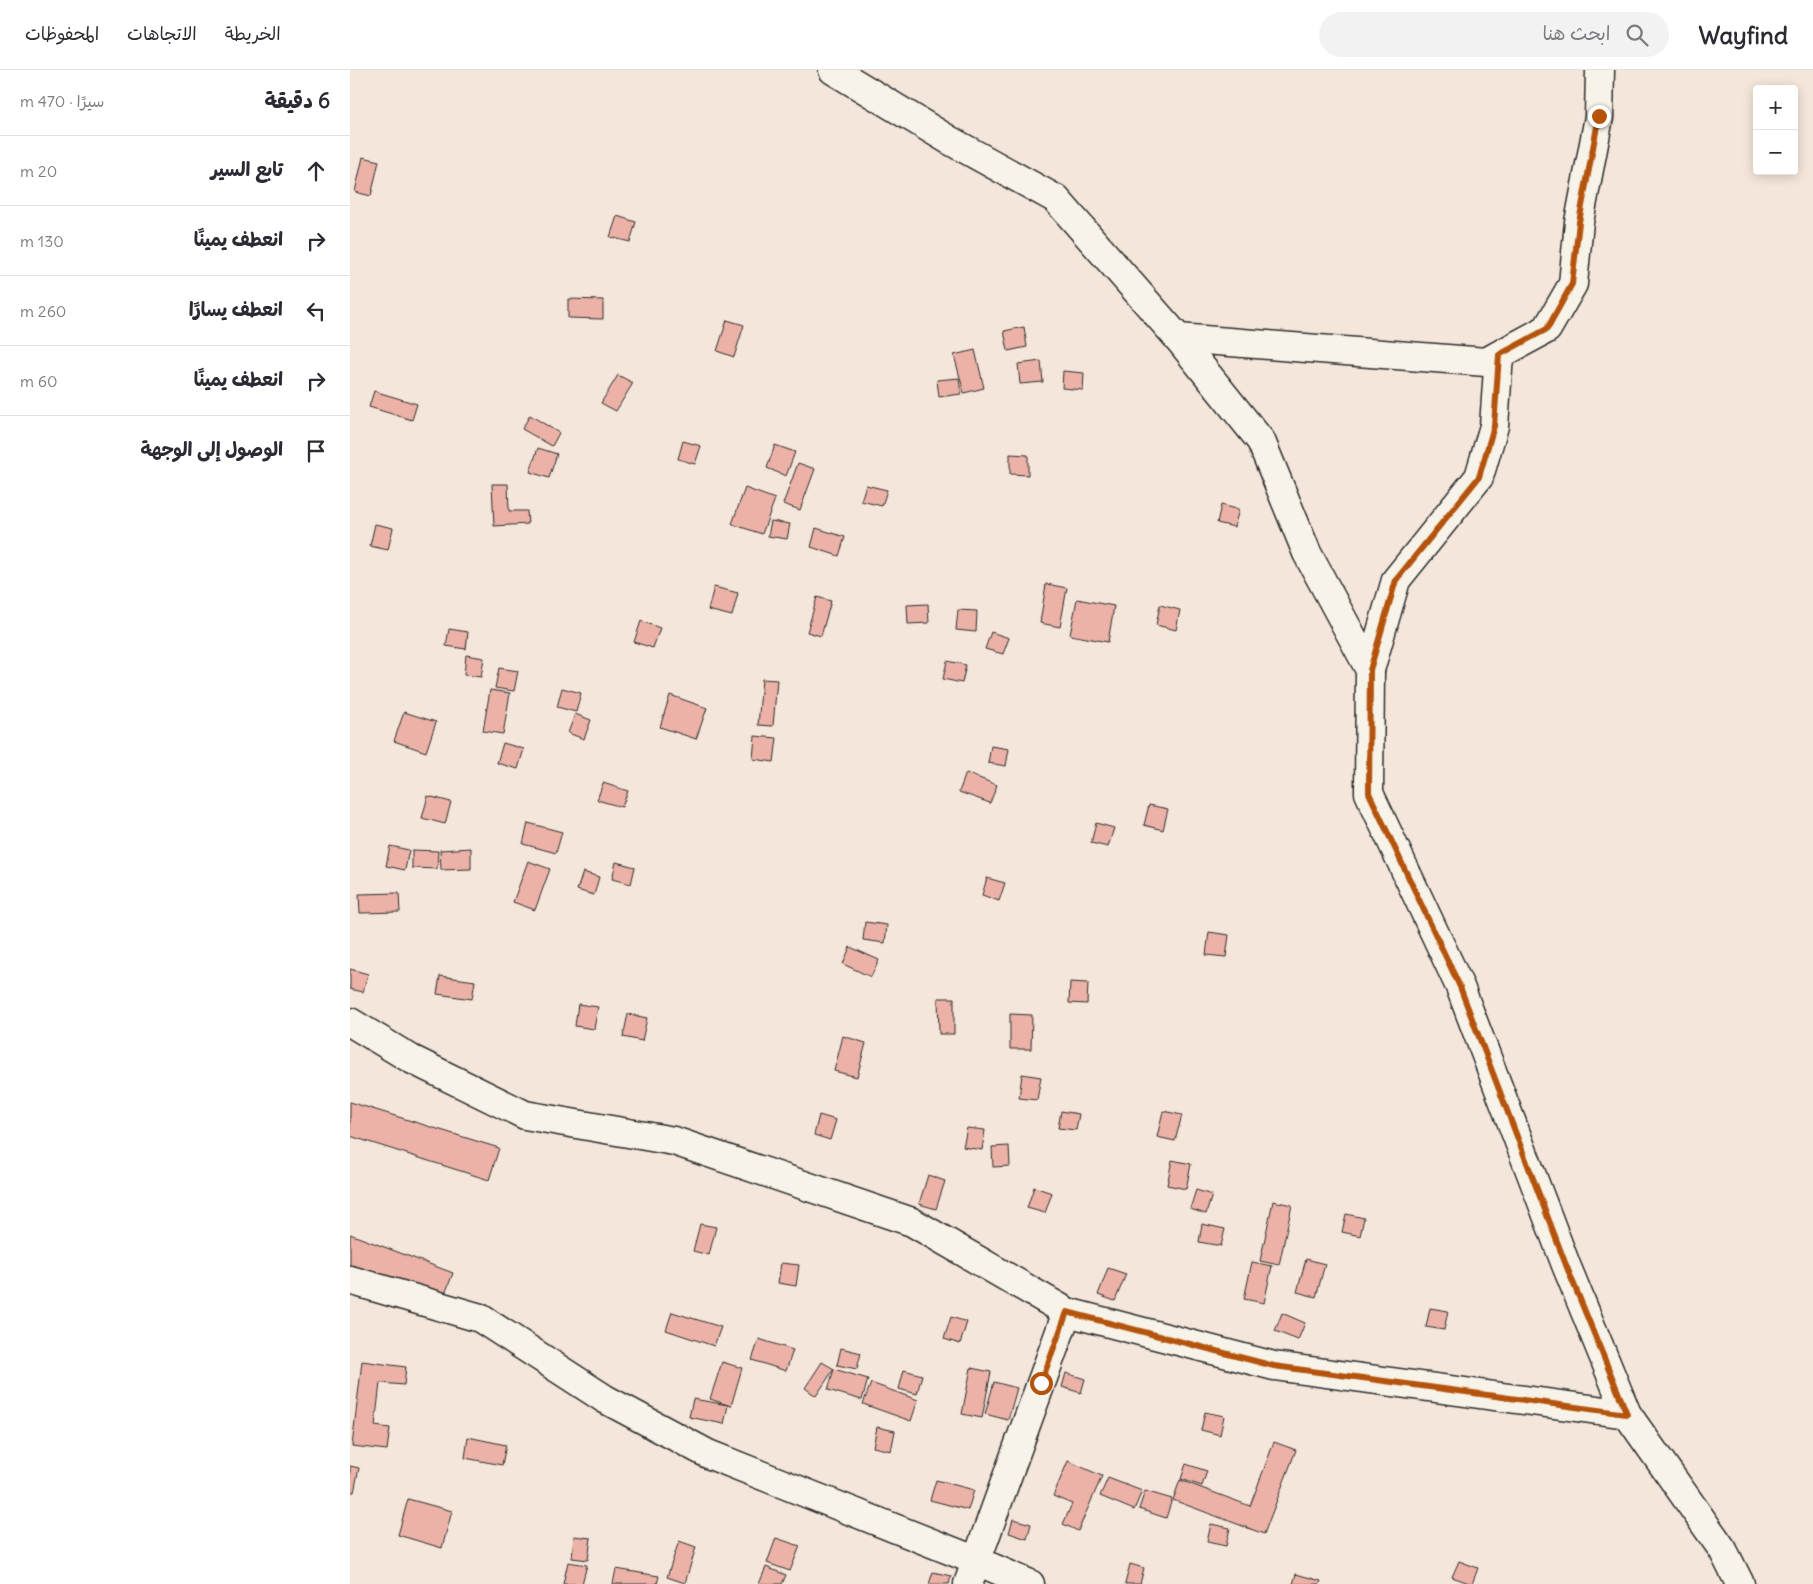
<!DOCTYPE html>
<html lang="ar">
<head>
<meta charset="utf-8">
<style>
  :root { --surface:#fff; --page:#f2f2f3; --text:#2b2b33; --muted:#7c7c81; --line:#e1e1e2 }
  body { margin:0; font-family:Delius,"Playpen Sans Arabic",sans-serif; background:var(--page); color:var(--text); direction:rtl }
  .controls { position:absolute; right:15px; top:15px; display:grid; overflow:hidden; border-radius:5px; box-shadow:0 2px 12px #0003 }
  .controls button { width:45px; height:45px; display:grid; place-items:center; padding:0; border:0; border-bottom:1px solid var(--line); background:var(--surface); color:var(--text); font:25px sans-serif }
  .stop { position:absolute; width:15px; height:15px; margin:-11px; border:4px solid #b45309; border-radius:50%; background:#fff }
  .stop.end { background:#b45309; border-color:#fff; box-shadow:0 1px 5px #0008 }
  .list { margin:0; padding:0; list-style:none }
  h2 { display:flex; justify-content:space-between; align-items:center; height:65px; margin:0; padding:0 20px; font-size:21px }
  h2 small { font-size:16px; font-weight:400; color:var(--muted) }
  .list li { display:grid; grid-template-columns:32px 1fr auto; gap:15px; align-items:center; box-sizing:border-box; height:70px; padding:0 20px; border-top:1px solid var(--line) }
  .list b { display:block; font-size:19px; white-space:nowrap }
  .list em { font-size:16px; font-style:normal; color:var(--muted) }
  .icon { flex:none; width:28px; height:28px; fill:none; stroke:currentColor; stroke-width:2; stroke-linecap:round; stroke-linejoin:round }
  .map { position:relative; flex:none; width:1463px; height:1514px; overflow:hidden; direction:ltr }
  header { display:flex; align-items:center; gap:30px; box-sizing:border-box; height:70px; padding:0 25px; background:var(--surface); border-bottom:1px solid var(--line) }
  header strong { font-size:24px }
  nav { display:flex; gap:28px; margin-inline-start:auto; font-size:18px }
  .search { width:350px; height:45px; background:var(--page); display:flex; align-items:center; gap:12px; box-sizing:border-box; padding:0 18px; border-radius:28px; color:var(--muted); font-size:19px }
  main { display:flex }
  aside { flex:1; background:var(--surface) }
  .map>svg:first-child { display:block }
  .building { fill:#ecb2a7; stroke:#2b2b2b }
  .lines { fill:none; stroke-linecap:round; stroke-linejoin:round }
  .minor-casing { stroke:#2b2b2b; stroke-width:31 }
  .minor { stroke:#f7f3e8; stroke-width:28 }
  .route { stroke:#b45309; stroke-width:6 }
</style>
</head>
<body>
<header>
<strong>Wayfind</strong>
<div class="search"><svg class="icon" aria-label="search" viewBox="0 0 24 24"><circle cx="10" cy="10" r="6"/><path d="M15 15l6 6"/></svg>ابحث هنا</div>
<nav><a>الخريطة</a><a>الاتجاهات</a><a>المحفوظات</a></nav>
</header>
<main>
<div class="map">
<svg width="1463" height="1514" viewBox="0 0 1463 1514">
  <rect width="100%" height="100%" fill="#f5e6db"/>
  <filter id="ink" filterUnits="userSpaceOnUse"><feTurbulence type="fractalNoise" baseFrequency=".02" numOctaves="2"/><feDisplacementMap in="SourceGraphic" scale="10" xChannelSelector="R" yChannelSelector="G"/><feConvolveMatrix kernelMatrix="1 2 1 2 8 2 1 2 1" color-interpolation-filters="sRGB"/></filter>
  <g filter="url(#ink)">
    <g class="building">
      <polygon points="13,87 29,91 21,126 5,122"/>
      <polygon points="267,146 286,152 280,172 260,167"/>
      <polygon points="218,229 253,230 253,249 218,248"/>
      <polygon points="377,250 394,255 384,287 367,281"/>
      <polygon points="674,257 677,277 658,281 654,261"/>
      <polygon points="625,280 634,318 614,323 604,285"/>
      <polygon points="691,291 693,312 670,314 668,294"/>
      <polygon points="713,301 734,303 733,320 712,318"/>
      <polygon points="268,305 283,313 266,341 251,333"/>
      <polygon points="609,308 611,324 589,327 587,310"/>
      <polygon points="24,321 67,334 62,350 19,337"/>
      <polygon points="180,345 209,363 202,376 172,359"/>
      <polygon points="333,371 351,376 345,394 328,389"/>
      <polygon points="425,375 445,382 436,406 417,398"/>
      <polygon points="188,378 207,384 199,408 180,402"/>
      <polygon points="660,384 678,385 678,405 660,404"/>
      <polygon points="448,393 465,399 450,440 433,434"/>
      <polygon points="142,414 158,414 159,441 177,441 178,454 144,456"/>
      <polygon points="516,415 537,420 532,436 511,431"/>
      <polygon points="395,418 425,429 412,464 382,454"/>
      <polygon points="871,435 889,440 884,457 867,453"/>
      <polygon points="421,451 440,454 437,469 418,466"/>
      <polygon points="25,454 43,458 38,480 20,476"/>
      <polygon points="466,458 495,467 489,486 461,477"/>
      <polygon points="696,514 717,518 710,557 690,553"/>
      <polygon points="364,517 388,523 382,546 358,540"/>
      <polygon points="467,527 481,531 471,566 457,562"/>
      <polygon points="727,529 764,536 758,572 720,565"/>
      <polygon points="578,534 579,553 558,554 557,535"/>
      <polygon points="810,535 830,540 826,560 806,555"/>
      <polygon points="608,540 627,541 626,562 606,560"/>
      <polygon points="291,551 310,558 303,578 284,572"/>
      <polygon points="99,559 118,562 116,579 96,576"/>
      <polygon points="641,562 659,568 653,584 635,579"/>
      <polygon points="116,585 134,588 131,607 114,605"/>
      <polygon points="597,591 616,595 612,613 593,609"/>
      <polygon points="149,598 168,601 164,621 145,618"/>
      <polygon points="412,609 427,610 423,656 408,655"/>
      <polygon points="212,618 231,623 226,642 207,637"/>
      <polygon points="140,620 160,623 153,664 133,661"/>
      <polygon points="320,625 357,638 346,669 310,657"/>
      <polygon points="54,642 86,652 76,682 44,671"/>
      <polygon points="225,644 241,650 234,669 218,663"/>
      <polygon points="405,666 427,668 424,692 403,689"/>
      <polygon points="153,673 174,679 168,699 147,693"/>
      <polygon points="641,676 659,679 656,696 638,693"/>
      <polygon points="616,703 647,715 640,733 609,722"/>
      <polygon points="253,713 278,721 272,737 247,730"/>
      <polygon points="78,726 101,732 95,754 72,748"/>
      <polygon points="799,735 818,739 813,760 794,755"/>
      <polygon points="178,753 212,762 206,783 173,774"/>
      <polygon points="746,753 764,758 758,777 741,773"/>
      <polygon points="40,776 59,780 55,800 36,796"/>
      <polygon points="121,778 121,799 91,800 90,780"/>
      <polygon points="62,780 88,781 87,799 62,798"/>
      <polygon points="178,791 200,799 185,840 163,832"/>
      <polygon points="266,792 285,797 281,814 262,809"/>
      <polygon points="233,802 249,807 244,825 227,820"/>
      <polygon points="637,808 655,813 649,831 632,825"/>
      <polygon points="49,823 50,842 10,843 9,824"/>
      <polygon points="515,852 537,855 535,873 513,870"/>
      <polygon points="859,862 879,865 876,887 856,885"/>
      <polygon points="500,877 529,890 521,907 493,894"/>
      <polygon points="0,899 18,904 13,922 0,919"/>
      <polygon points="90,906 125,911 122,929 87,924"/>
      <polygon points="720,912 738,913 737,934 719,933"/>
      <polygon points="588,928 604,928 604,964 589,964"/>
      <polygon points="228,934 248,937 244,959 225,956"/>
      <polygon points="278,944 297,948 292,971 273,967"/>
      <polygon points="660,944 682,945 681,979 660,979"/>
      <polygon points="493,966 516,973 507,1007 484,1001"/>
      <polygon points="672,1004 691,1007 687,1030 669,1028"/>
      <polygon points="0,1032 149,1078 139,1110 0,1066"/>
      <polygon points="711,1041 729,1044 726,1060 708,1058"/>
      <polygon points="813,1041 832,1045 825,1071 807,1067"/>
      <polygon points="469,1045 486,1050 480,1070 464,1065"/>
      <polygon points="617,1058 635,1060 632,1080 613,1077"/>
      <polygon points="659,1076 660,1096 643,1097 642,1077"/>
      <polygon points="822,1090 841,1094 836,1119 817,1115"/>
      <polygon points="578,1105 595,1111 586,1139 569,1134"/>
      <polygon points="684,1117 702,1123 695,1143 677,1138"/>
      <polygon points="846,1120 862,1125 856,1144 840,1139"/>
      <polygon points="923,1131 942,1135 929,1195 910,1191"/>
      <polygon points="996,1144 1014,1148 1010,1166 992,1162"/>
      <polygon points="350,1154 366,1157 359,1185 343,1181"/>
      <polygon points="852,1154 875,1159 871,1176 849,1172"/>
      <polygon points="0,1164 103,1203 92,1232 0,1197"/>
      <polygon points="956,1189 975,1194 966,1227 947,1222"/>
      <polygon points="902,1192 922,1196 914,1233 894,1229"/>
      <polygon points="431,1193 449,1195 446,1216 428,1213"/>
      <polygon points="758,1198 776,1204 765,1231 748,1225"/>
      <polygon points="1080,1238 1098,1241 1094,1260 1076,1257"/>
      <polygon points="322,1242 371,1257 364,1276 316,1260"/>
      <polygon points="932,1243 955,1253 948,1270 925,1261"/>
      <polygon points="601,1247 617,1252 610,1274 594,1269"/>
      <polygon points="409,1269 443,1280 436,1301 402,1290"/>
      <polygon points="491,1278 511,1283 507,1299 487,1295"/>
      <polygon points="12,1291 56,1297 54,1315 30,1313 25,1356 40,1358 37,1380 2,1376"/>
      <polygon points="372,1292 392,1298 381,1336 360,1329"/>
      <polygon points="472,1292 484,1299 466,1326 455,1318"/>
      <polygon points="621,1298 641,1302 632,1348 612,1344"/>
      <polygon points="484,1299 518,1309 512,1330 478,1320"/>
      <polygon points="554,1300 572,1305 567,1324 549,1319"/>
      <polygon points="716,1303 735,1309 731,1323 712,1317"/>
      <polygon points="644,1312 667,1318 658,1350 635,1344"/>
      <polygon points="521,1313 568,1330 561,1351 513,1334"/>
      <polygon points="343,1329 378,1335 374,1354 339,1347"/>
      <polygon points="855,1342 874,1346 870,1365 851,1360"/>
      <polygon points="527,1357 545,1361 541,1381 523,1377"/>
      <polygon points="118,1367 156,1375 152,1395 115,1388"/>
      <polygon points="924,1372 946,1380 914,1464 823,1430 830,1410 900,1436"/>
      <polygon points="718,1391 752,1406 728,1461 713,1454 722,1434 703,1426"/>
      <polygon points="836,1394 857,1401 852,1416 831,1409"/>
      <polygon points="0,1396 9,1398 4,1422 0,1422"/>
      <polygon points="758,1408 792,1421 784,1440 750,1426"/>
      <polygon points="586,1410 624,1420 618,1440 580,1430"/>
      <polygon points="795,1421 822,1429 816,1448 789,1439"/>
      <polygon points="58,1429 102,1441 92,1478 48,1465"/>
      <polygon points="663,1449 681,1454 677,1469 659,1463"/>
      <polygon points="861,1454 880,1458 876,1476 857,1472"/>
      <polygon points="224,1466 241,1468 238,1490 222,1488"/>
      <polygon points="426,1468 450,1476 440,1501 417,1493"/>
      <polygon points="329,1471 346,1477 335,1513 317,1507"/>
      <polygon points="1109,1491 1128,1498 1122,1514 1102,1507"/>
      <polygon points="218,1492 237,1495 232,1514 213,1514"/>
      <polygon points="780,1494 794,1498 790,1514 775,1514"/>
      <polygon points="416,1497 436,1505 432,1514 409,1514"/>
      <polygon points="266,1499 309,1506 307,1514 263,1514"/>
      <polygon points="583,1502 601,1506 599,1514 579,1514"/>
      <polygon points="946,1504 971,1511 970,1514 943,1514"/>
    </g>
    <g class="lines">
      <g class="minor-casing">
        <g id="minor">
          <polyline points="483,0 599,70 706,129 828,268 911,371 957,483 1020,600 1019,723 1110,917 1216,1195 1277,1344 1373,1480 1390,1514"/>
          <polyline points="828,268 1136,292 1197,259 1223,214 1229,152 1249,47 1250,0"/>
          <polyline points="1020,600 1046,510 1129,407 1144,356 1149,285"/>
          <polyline points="0,952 61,989 175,1045 324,1071 562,1152 717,1242 924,1296 1277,1344"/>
          <polyline points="0,1210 130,1248 255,1329 358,1384 627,1491 680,1514"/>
          <polyline points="618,1514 717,1242"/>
        </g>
      </g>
      <use href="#minor" class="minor"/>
    </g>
  </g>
  <g class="lines" filter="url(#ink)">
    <polyline class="route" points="691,1313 717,1242 924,1296 1277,1344 1216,1195 1110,917 1019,723 1020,600 1046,510 1129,407 1144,356 1149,285 1197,259 1222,214 1229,152 1249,46"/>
  </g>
</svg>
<div class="controls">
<button>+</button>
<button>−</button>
</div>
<div class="stop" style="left:691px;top:1313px"></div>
<div class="stop end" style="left:1249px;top:46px"></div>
</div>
<aside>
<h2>6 دقيقة<small>سيرًا · 470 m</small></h2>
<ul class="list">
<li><svg class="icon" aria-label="ahead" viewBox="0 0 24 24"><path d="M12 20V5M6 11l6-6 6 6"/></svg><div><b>تابع السير</b></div><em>20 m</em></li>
<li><svg class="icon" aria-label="right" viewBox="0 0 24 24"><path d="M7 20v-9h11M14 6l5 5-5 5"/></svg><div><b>انعطف يمينًا</b></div><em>130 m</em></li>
<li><svg class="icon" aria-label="left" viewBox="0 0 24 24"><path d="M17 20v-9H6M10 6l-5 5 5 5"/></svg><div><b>انعطف يسارًا</b></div><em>260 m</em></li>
<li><svg class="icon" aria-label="right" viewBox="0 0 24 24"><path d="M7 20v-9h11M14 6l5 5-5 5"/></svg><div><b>انعطف يمينًا</b></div><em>60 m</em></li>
<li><svg class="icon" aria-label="arrive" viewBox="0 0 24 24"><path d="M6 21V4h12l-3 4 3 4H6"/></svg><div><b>الوصول إلى الوجهة</b></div></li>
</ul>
</aside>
</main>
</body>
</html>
